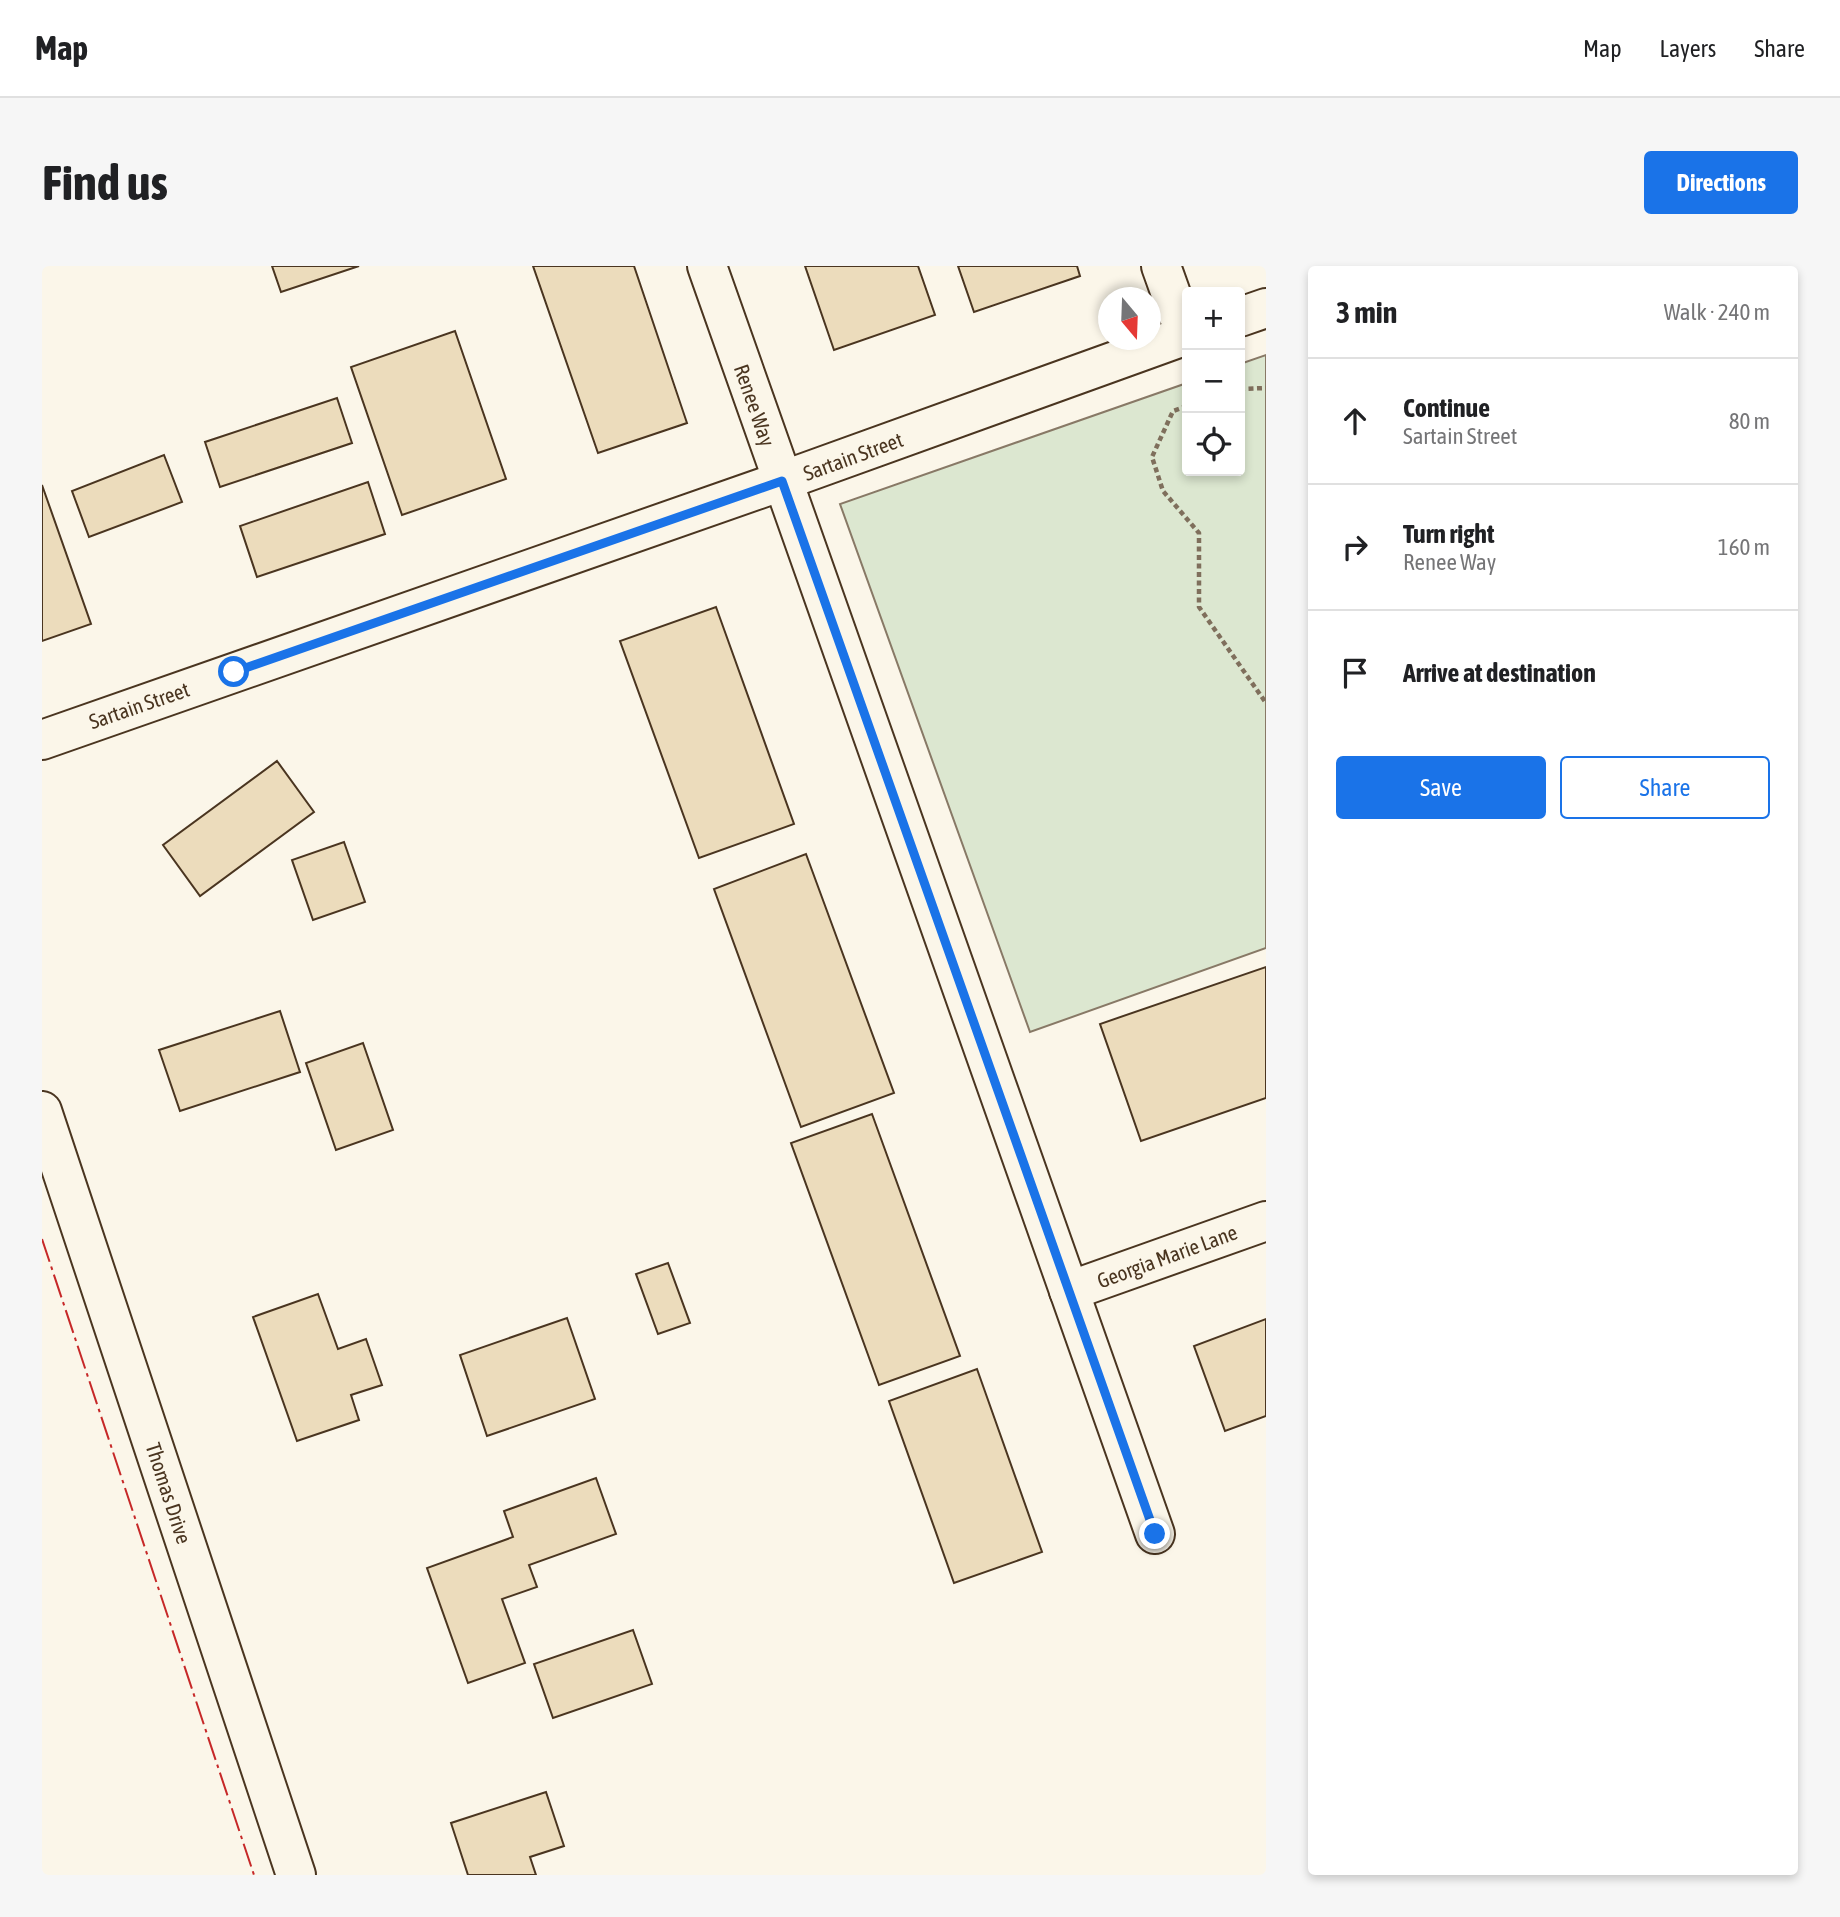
<!DOCTYPE html>
<html lang="en">
<head>
<meta charset="utf-8">
<style>
  :root { --surface:#fff; --page:#f6f6f6; --text:#202124; --muted:#757577; --line:#e0e0e0; --accent:#1a73e8 }
  body { margin:0; font-family:"Asap Condensed",sans-serif; background:var(--page); color:var(--text) }
  .controls { position:absolute; right:21px; top:21px; display:grid; overflow:hidden; border-radius:7px; box-shadow:0 4px 10px #0003 }
  .controls button { width:63px; height:63px; display:grid; place-items:center; padding:0; border:0; border-bottom:2px solid var(--line); background:var(--surface); color:var(--text); font:35px sans-serif }
  .compass { position:absolute; left:1056px; top:21px; width:63px; height:63px; border-radius:50%; background:var(--surface); box-shadow:0 4px 10px #0003; rotate:161deg }
  .stop { position:absolute; width:21px; height:21px; margin:-16px; border:5px solid #1a73e8; border-radius:50%; background:#fff }
  .stop.end { background:#1a73e8; border-color:#fff; box-shadow:0 2px 7px #0008 }
  .list { margin:0; padding:0; list-style:none }
  h2 { display:flex; justify-content:space-between; align-items:center; height:91px; margin:0; padding:0 28px; font-size:30px }
  h2 small { font-size:23px; font-weight:400; color:var(--muted) }
  .list li { display:grid; grid-template-columns:46px 1fr auto; gap:21px; align-items:center; box-sizing:border-box; height:126px; padding:0 28px; border-top:2px solid var(--line) }
  .list b { display:block; font-size:26px; white-space:nowrap }
  .list p { margin:0; font-size:23px; white-space:nowrap; color:var(--muted) }
  .list em { font-size:23px; font-style:normal; color:var(--muted) }
  .actions { display:flex; gap:14px; padding:21px 28px }
  .actions a { flex:1; padding:16px 0; border:2px solid var(--accent); border-radius:7px; text-align:center; font-size:24px; color:var(--accent) }
  .actions .main { background:var(--accent); color:#fff }
  .icon { flex:none; width:38px; height:38px; fill:none; stroke:currentColor; stroke-width:2; stroke-linecap:round; stroke-linejoin:round }
  .map { position:relative; flex:none; width:1224px; height:1609px; overflow:hidden; border-radius:7px }
  header { display:flex; align-items:center; gap:42px; box-sizing:border-box; height:98px; padding:0 35px; background:var(--surface); border-bottom:2px solid var(--line) }
  header strong { font-size:33px }
  nav { display:flex; gap:38px; margin-inline-start:auto; font-size:24px }
  .intro { display:flex; align-items:center; justify-content:space-between; box-sizing:border-box; height:168px; padding:0 42px }
  h1 { margin:0; font-size:49px }
  .button { padding:18px 32px; border-radius:7px; background:var(--accent); color:#fff; font-size:24px; font-weight:700 }
  main { display:flex; gap:42px; padding:0 42px }
  aside { flex:1; background:var(--surface); border-radius:7px; box-shadow:0 4px 10px #0003 }
  .map>svg:first-child { display:block }
  .green { fill:#dce7d0; stroke:#887966; stroke-width:2 }
  .building { fill:#ecdcbc; stroke:#4a3520; stroke-width:2 }
  .lines { fill:none; stroke-linecap:round; stroke-linejoin:round }
  .minor-casing { stroke:#4a3520; stroke-width:42 }
  .path { stroke:#7f6f5c; stroke-width:4.5; stroke-dasharray:5 3.5; stroke-linecap:butt }
  .minor { stroke:#fbf6e9; stroke-width:38 }
  .power { stroke:#c62828; stroke-width:2; stroke-dasharray:24 5 3.5 5; stroke-linecap:butt }
  .route { stroke:#1a73e8; stroke-width:9 }
  .labels { text-anchor:middle; dominant-baseline:central; stroke-width:5; stroke-linejoin:round; paint-order:stroke }
  .street-label { font-size:21px; fill:#4a3520; stroke:#fbf6e9 }
</style>
</head>
<body>
<header>
<strong>Map</strong>
<nav><a>Map</a><a>Layers</a><a>Share</a></nav>
</header>
<div class="intro"><h1>Find us</h1><a class="button">Directions</a></div>
<main>
<div class="map">
<svg width="1224" height="1609" viewBox="0 0 1224 1609">
  <rect width="100%" height="100%" fill="#fbf6e9"/>
  <polygon class="green" points="1224,89 1224,682 988,766 798,238 1145,117 1145,205 1198,205 1198,98"/>
  <g class="building">
    <polygon points="230,0 317,0 239,26"/>
    <polygon points="491,0 592,0 645,157 556,187"/>
    <polygon points="763,0 876,0 893,49 792,84"/>
    <polygon points="916,0 1035,0 1038,10 932,46"/>
    <polygon points="413,65 464,213 360,249 309,101"/>
    <polygon points="295,132 310,177 178,221 163,176"/>
    <polygon points="122,189 140,236 47,271 30,225"/>
    <polygon points="326,216 343,268 215,311 198,260"/>
    <polygon points="0,219 49,358 0,375"/>
    <polygon points="674,341 752,558 657,592 578,375"/>
    <polygon points="235,495 272,546 158,630 121,579"/>
    <polygon points="302,576 323,636 271,654 250,594"/>
    <polygon points="764,588 852,827 759,861 672,623"/>
    <polygon points="1224,701 1224,832 1099,875 1058,758"/>
    <polygon points="238,745 258,806 138,845 117,784"/>
    <polygon points="321,777 351,864 294,884 264,797"/>
    <polygon points="830,848 918,1090 837,1119 749,877"/>
    <polygon points="626,997 648,1057 616,1068 594,1008"/>
    <polygon points="276,1028 296,1083 324,1073 340,1119 309,1129 317,1154 255,1175 211,1051"/>
    <polygon points="525,1052 553,1133 445,1170 418,1089"/>
    <polygon points="1224,1053 1224,1150 1183,1165 1152,1080"/>
    <polygon points="935,1103 1000,1286 912,1317 847,1135"/>
    <polygon points="554,1212 574,1268 487,1299 495,1321 460,1333 483,1397 426,1417 385,1302 471,1271 462,1245"/>
    <polygon points="591,1364 610,1418 511,1452 492,1398"/>
    <polygon points="504,1526 522,1580 488,1591 494,1609 426,1609 409,1557"/>
  </g>
  <g class="lines">
    <g class="minor-casing">
      <g id="minor">
        <polyline points="665,0 1113,1268"/>
        <polyline points="1119,0 1144,70"/>
        <polyline points="1198,51 1224,42"/>
        <polyline points="0,474 740,215 1145,69"/>
        <polyline points="0,845 254,1609"/>
        <polyline points="1027,1025 1224,955"/>
      </g>
    </g>
    <g class="path">
      <polyline points="1198,123 1224,122"/>
      <polyline points="1145,140 1131,145 1110,191 1121,225 1157,267 1157,341 1224,437"/>
    </g>
    <use href="#minor" class="minor"/>
    <polyline class="power" points="0,973 212,1609"/>
  </g>
  <g class="lines">
    <polyline class="route" points="192,406 740,215 1113,1268"/>
  </g>
  <g class="labels">
    <g class="street-label">
      <text transform="translate(713 139) rotate(71)">Renee Way</text>
      <text transform="translate(811 190) rotate(-20)">Sartain Street</text>
      <text transform="translate(97 439) rotate(-19)">Sartain Street</text>
      <text transform="translate(1125 990) rotate(-20)">Georgia Marie Lane</text>
      <text transform="translate(127 1227) rotate(72)">Thomas Drive</text>
    </g>
  </g>
</svg>
<div class="controls">
<button>+</button>
<button>−</button>
<button><svg class="icon" aria-label="locate" viewBox="0 0 24 24"><circle cx="12" cy="12" r="6"/><path d="M12 2v4M12 18v4M2 12h4M18 12h4"/></svg></button>
</div>
<svg class="compass" viewBox="-18 -18 36 36"><path d="M0-13l5 13h-10z" fill="#e53935"/><path d="M0 13l5-13h-10z" fill="#757577"/></svg>
<div class="stop" style="left:192px;top:406px"></div>
<div class="stop end" style="left:1113px;top:1268px"></div>
</div>
<aside>
<h2>3 min<small>Walk · 240 m</small></h2>
<ul class="list">
<li><svg class="icon" aria-label="ahead" viewBox="0 0 24 24"><path d="M12 20V5M6 11l6-6 6 6"/></svg><div><b>Continue</b><p>Sartain Street</p></div><em>80 m</em></li>
<li><svg class="icon" aria-label="right" viewBox="0 0 24 24"><path d="M7 20v-9h11M14 6l5 5-5 5"/></svg><div><b>Turn right</b><p>Renee Way</p></div><em>160 m</em></li>
<li><svg class="icon" aria-label="arrive" viewBox="0 0 24 24"><path d="M6 21V4h12l-3 4 3 4H6"/></svg><div><b>Arrive at destination</b></div></li>
</ul>
<div class="actions"><a class="main">Save</a><a>Share</a></div>
</aside>
</main>
</body>
</html>
